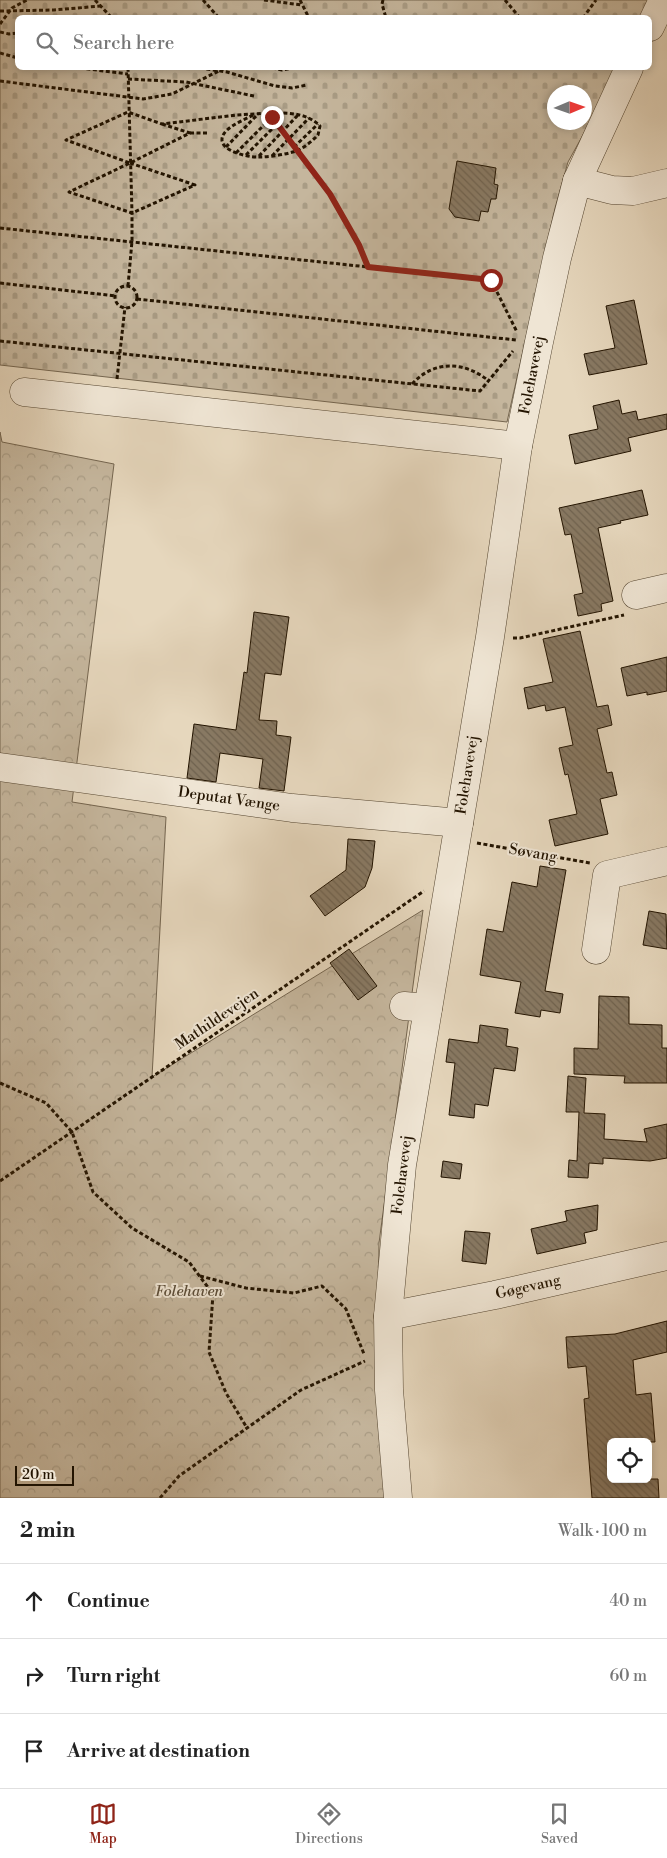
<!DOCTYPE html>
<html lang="en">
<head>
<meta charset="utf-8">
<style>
  :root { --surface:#fff; --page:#f2f2f2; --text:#222; --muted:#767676; --line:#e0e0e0; --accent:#8f2418 }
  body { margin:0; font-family:"Libre Bodoni",serif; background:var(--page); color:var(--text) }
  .controls { position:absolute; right:15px; bottom:15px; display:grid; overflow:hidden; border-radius:8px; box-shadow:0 2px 8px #0003 }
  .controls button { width:45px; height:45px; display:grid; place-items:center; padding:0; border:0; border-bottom:1px solid var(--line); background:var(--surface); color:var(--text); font:25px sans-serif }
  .compass { position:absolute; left:547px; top:85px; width:45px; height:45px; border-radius:50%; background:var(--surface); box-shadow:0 2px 8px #0003; rotate:88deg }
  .scale { position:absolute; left:15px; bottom:12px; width:59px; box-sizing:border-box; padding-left:5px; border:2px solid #231401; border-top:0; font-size:14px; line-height:18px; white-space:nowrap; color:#231401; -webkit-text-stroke:4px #efe5d4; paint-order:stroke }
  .stop { position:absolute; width:15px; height:15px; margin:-11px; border:4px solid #8f2418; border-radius:50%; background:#fff }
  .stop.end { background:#8f2418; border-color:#fff; box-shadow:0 1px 5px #0008 }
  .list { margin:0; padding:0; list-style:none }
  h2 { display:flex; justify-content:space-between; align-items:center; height:65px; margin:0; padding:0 20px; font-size:21px }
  h2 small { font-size:16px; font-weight:400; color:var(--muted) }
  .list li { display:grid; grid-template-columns:32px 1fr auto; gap:15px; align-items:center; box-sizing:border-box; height:75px; padding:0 20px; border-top:1px solid var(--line) }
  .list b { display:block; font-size:19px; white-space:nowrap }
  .list em { font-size:16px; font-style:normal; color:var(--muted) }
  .icon { flex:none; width:28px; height:28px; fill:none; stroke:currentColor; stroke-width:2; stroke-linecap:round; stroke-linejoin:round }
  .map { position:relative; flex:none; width:667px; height:1498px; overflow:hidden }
  .search { position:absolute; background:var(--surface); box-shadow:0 2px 8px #0003; left:15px; right:15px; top:15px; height:55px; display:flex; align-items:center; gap:12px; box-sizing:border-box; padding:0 18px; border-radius:8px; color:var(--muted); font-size:19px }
  .sheet { height:290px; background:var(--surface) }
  nav { display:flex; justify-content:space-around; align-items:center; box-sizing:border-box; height:70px; border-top:1px solid var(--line); background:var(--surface); font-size:14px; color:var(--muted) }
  nav a { display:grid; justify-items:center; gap:2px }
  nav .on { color:var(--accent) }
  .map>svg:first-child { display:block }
  .forest { fill:url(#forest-crowns); stroke:#74654f }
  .cemetery { fill:url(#cemetery-stones); stroke:#74654f; fill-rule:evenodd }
  .building { fill:url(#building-back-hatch); stroke:#231401 }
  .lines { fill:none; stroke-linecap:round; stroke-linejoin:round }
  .minor-casing { stroke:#544530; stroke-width:29 }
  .path { stroke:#231401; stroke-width:3; stroke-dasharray:4 2.5; stroke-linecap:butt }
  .minor { stroke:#efe5d4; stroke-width:28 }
  .route { stroke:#8f2418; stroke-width:6 }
  .labels { text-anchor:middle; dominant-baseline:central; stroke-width:4; stroke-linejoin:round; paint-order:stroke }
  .street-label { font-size:15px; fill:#231401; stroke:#efe5d4 }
  .park-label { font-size:15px; font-style:italic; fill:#5c4d38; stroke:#efe5d4 }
</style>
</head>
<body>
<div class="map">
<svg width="667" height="1498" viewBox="0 0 667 1498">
  <defs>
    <pattern id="forest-crowns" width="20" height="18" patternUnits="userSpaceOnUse" patternTransform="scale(1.25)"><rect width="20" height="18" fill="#c5b69d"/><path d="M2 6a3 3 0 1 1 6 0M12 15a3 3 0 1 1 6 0" fill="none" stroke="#a99c85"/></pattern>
    <pattern id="cemetery-stones" width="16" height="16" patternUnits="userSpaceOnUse" patternTransform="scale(1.25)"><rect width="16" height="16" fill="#c5b69d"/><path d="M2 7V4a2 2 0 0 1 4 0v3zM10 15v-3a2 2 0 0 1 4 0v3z" fill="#a99c85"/></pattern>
    <pattern id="building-back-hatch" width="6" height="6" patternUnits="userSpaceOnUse" patternTransform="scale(1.25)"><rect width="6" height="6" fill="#887963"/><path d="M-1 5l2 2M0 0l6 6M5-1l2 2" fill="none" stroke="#6f624f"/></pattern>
  </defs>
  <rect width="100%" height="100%" fill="#e6d7bd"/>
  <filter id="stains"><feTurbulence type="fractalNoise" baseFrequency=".004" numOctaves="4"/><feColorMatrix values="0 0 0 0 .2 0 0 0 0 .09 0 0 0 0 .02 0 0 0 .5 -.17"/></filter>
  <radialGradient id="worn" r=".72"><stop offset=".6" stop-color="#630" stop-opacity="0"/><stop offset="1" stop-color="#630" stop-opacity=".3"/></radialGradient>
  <polygon class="forest" points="0,432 2,442 114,464 72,802 166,817 152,1077 423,910 379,1243 377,1379 387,1498 0,1498"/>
  <path class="cemetery" d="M0,0h650l-7,18h-625v50h602l-52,94 -13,46 -48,214 -507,-57zM554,92h30v30h-30z"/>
  <g class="building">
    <polygon points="457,161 496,168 494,184 498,185 496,199 491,199 488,212 481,211 479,221 455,217 449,209"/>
    <polygon points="634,300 647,364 589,375 584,354 615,348 606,306"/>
    <polygon points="619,400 622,414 636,411 638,420 667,414 667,429 628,438 631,451 575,464 569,435 598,429 593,406"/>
    <polygon points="642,490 648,515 620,521 621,523 598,528 613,601 601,604 602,611 578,616 574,595 583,593 571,534 565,535 559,508"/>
    <polygon points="254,612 289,617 281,675 265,673 259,720 277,721 276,735 291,737 284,791 259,788 263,759 220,753 216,782 187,778 194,724 236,730 244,672 247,673"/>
    <polygon points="580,631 597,707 608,705 612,725 597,729 607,773 612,772 617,795 600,799 608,834 555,846 549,820 577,814 568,774 565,775 559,748 573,745 565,707 546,711 545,705 528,709 524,688 553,682 543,639"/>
    <polygon points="667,657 667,691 647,695 647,692 627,696 621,668"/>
    <polygon points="348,839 375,841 372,868 365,887 325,916 310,896 346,870"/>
    <polygon points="540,866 566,870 545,991 563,994 560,1013 541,1010 540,1017 515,1013 521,982 480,975 487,929 503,932 512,882 537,887"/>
    <polygon points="649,911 666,914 667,949 643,945"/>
    <polygon points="349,949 377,986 358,1000 330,963"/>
    <polygon points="599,996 629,997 629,1024 662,1025 662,1048 667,1048 667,1083 624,1083 625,1076 574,1074 574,1048 598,1049"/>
    <polygon points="480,1025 508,1029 506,1046 518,1048 515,1071 494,1068 488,1106 475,1104 474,1118 449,1115 455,1063 446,1062 449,1039 478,1043"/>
    <polygon points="568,1076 586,1078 584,1113 605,1114 604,1139 647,1142 644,1129 667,1124 667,1158 650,1161 603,1158 603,1164 589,1163 588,1178 568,1177 569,1160 577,1161 579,1112 566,1112"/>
    <polygon points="443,1161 462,1164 460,1179 441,1177"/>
    <polygon points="598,1205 597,1230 584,1233 586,1243 537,1254 531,1229 567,1221 565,1211"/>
    <polygon points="465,1231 490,1233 486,1264 462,1261"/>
    <polygon points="667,1321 667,1352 633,1360 636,1395 651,1393 655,1442 611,1442 611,1479 658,1479 659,1498 592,1498 584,1399 589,1398 586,1366 568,1368 566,1337 615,1334"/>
  </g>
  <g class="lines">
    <g class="minor-casing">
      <g id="minor">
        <polyline points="650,27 663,0"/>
        <polyline points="577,181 612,190 633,191 667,183"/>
        <polyline points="24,392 518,446"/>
        <polyline points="636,595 667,588"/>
        <polyline points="0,767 292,808 459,823"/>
        <polyline points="596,950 607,875 667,861"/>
        <polyline points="404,1006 428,1008"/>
        <polyline points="388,1316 495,1295 667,1256"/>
        <polyline points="398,1498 389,1390 388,1316 402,1165 490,637 518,446 539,342 557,258 577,181 629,68"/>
      </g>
    </g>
    <g class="path">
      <polyline points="95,0 112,18"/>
      <polyline points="203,0 219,18"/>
      <polyline points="264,0 302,5"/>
      <polyline points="300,0 309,18"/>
      <polyline points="383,0 382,4 386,18"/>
      <polyline points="505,0 520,18"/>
      <polyline points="0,11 54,10 101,6"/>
      <polyline points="583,18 596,0"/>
      <polyline points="0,24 12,8 27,0"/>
      <polyline points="0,32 9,34 18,33"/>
      <polyline points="0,53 18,58"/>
      <polyline points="80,68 128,74"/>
      <polyline points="200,68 227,72 275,86 292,88 307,85"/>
      <polyline points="272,68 282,70 292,68"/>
      <polyline points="128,79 186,82 254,96"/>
      <polyline points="0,81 143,99 172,94 225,68"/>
      <path d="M253,115c-9,5 -20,9 -27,16 -16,18 20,26 31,26 12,0 27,-2 39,-6 8,-3 16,-10 22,-16l2,-9c-14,-14 -33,-13 -51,-13"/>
      <path d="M162,124l28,9 -60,30 -64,-23 62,-28 34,12 75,-9 32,-2c37,48 76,96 98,153"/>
      <polyline points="190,133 209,133"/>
      <polyline points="226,147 258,114"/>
      <polyline points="294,147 318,124"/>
      <polyline points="236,153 272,117"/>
      <polyline points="246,155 277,124"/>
      <polyline points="259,156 298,115"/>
      <polyline points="272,156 309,118"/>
      <polygon points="130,163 195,185 132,213 69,192"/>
      <polyline points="0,228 491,280 517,332"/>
      <polyline points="0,283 116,296"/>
      <polyline points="128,286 132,241 132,213 128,68"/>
      <circle cx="126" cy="297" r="11"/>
      <polyline points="137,299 516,340"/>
      <polyline points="0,341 480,391 513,351"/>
      <polyline points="117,379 125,307"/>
      <path d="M412,384c22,-24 52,-23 77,-3"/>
      <polyline points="513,638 520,638 624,615"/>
      <polyline points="477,843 590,863"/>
      <polyline points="0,1083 46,1103 72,1132 93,1192 132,1228 189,1262 213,1294 209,1352 226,1393 247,1428"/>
      <polyline points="0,1181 424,891"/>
      <polyline points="200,1276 246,1288 294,1293 322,1286 346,1309 364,1354"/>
      <polyline points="160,1498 179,1476 301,1390 365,1361"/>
    </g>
    <use href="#minor" class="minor"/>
  </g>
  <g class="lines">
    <polyline class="route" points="272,117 330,194 359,245 368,267 491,280"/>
  </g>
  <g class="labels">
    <g class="street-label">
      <text transform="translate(532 375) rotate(-79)">Folehavevej</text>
      <text transform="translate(467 775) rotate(-81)">Folehavevej</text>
      <text transform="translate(229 799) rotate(8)">Deputat Vænge</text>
      <text transform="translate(533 853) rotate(10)">Søvang</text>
      <text transform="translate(217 1019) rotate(-34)">Mathildevejen</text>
      <text transform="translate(402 1175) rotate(-83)">Folehavevej</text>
      <text transform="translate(528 1287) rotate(-13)">Gøgevang</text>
    </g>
    <g class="park-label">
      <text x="189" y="1291">Folehaven</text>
    </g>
  </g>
  <rect width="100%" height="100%" filter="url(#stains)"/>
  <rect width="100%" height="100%" fill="url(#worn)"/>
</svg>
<div class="controls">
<button><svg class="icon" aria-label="locate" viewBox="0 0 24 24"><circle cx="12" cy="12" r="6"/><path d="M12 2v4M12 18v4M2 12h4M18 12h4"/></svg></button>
</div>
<svg class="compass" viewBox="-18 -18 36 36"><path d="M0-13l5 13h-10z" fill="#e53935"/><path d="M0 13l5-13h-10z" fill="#767676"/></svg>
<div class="scale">20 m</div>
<div class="stop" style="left:491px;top:280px"></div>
<div class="stop end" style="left:272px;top:117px"></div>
<div class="search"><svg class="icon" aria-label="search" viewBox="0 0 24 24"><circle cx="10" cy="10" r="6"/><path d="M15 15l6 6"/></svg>Search here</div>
</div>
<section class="sheet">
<h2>2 min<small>Walk · 100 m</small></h2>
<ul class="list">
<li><svg class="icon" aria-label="ahead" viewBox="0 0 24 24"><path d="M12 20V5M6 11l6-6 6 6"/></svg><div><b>Continue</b></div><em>40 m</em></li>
<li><svg class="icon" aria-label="right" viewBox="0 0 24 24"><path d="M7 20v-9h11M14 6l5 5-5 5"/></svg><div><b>Turn right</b></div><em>60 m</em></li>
<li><svg class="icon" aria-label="arrive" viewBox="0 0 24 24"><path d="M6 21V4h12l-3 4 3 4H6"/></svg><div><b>Arrive at destination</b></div></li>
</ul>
</section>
<nav>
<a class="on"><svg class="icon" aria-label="map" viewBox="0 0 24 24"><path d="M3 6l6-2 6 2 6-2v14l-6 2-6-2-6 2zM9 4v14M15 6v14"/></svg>Map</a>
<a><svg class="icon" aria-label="directions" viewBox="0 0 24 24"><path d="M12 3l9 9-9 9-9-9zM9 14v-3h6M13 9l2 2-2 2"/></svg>Directions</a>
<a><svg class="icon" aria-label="saved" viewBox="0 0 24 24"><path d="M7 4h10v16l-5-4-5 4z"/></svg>Saved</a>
</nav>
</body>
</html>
